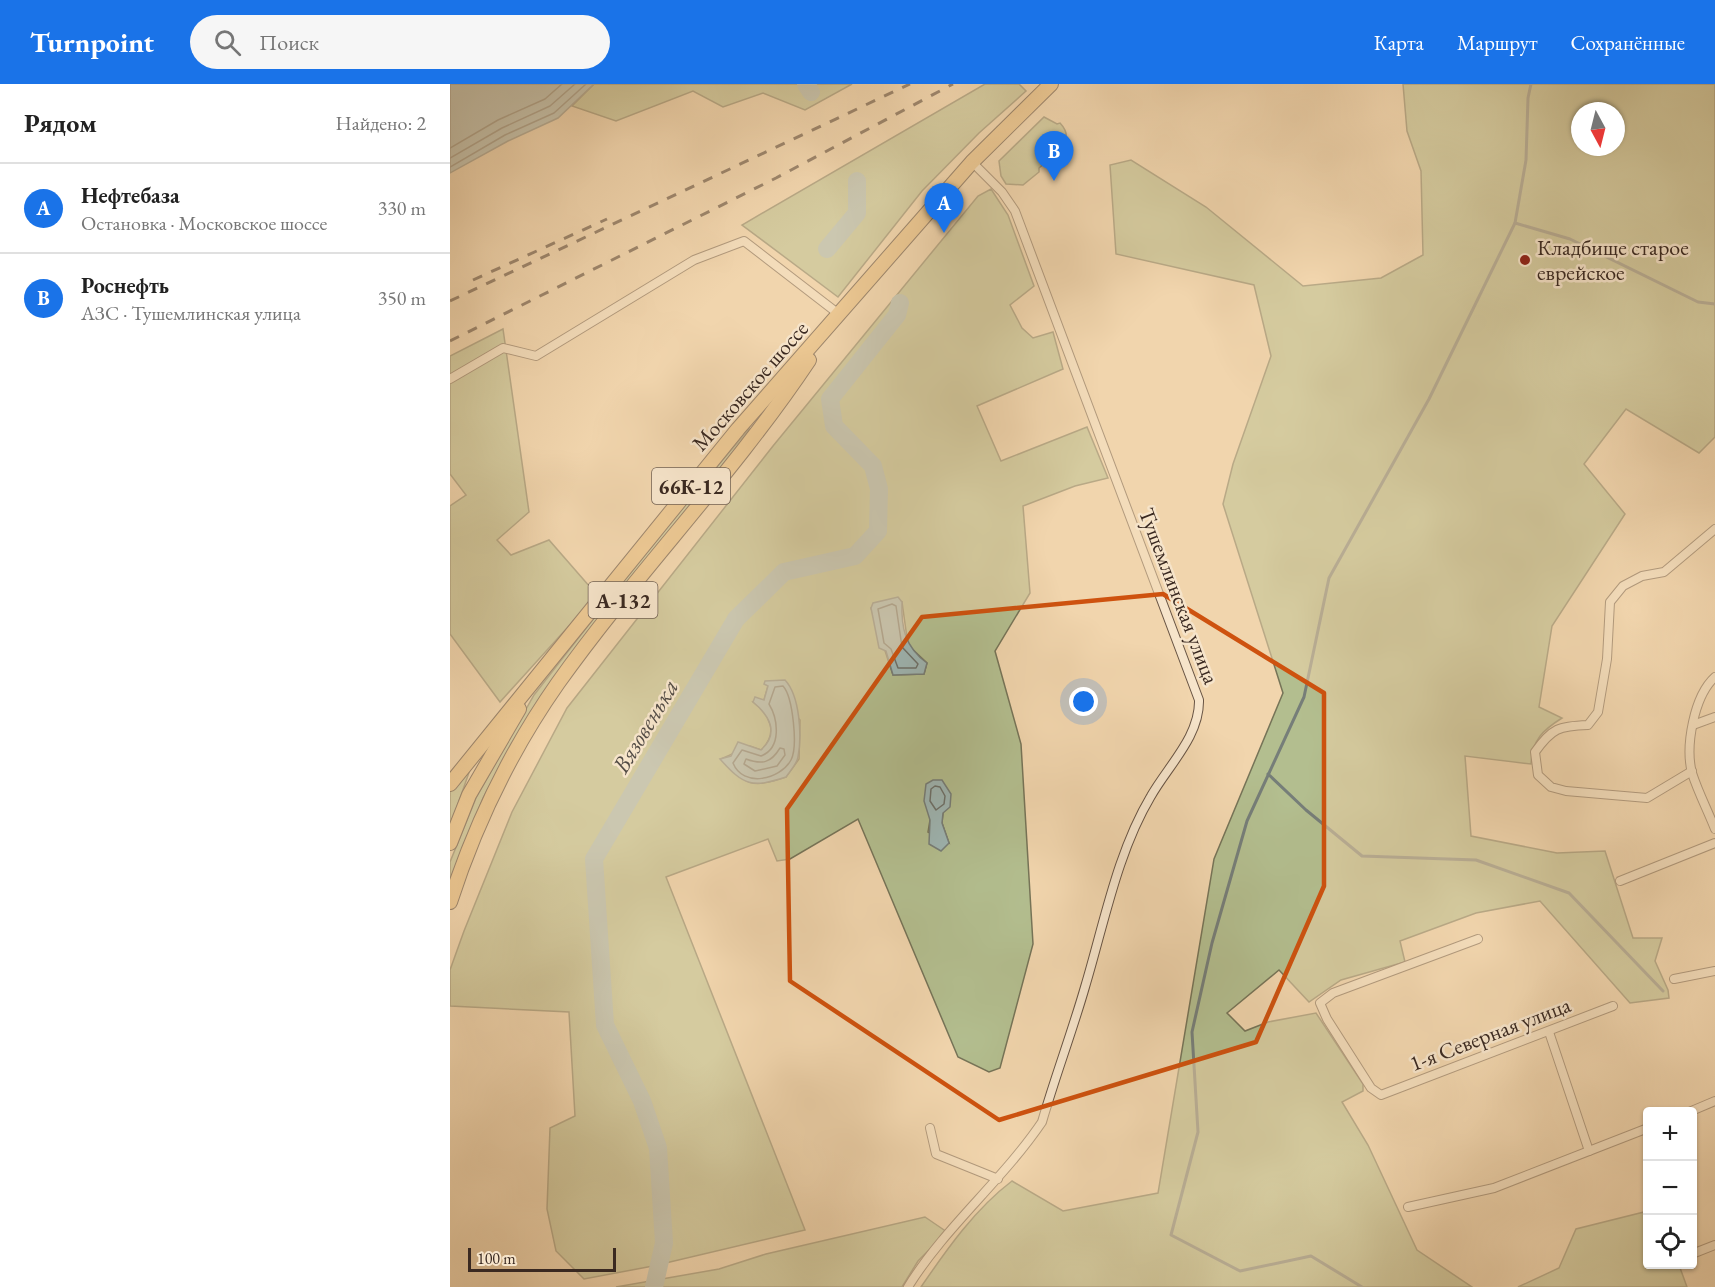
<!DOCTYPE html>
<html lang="ru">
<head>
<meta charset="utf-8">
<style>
  :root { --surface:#fff; --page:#f6f6f6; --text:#222; --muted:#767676; --line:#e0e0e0; --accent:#1a73e8 }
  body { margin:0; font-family:"EB Garamond",serif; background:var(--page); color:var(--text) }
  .controls { position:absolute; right:18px; bottom:18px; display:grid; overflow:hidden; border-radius:6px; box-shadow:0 2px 4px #0004 }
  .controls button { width:54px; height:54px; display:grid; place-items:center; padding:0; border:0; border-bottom:2px solid var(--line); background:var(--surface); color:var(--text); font:30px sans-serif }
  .compass { position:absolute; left:1121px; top:18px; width:54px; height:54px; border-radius:50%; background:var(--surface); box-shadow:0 2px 4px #0004; rotate:173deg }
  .scale { position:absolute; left:18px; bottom:15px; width:148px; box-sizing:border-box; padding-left:6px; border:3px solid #3a2921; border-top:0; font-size:16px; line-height:21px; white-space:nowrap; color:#3a2921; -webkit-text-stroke:4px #f6e4ca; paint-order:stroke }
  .you { position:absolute; left:634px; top:618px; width:21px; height:21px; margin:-15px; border:4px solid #fff; border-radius:50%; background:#1a73e8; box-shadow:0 0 0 9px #1a73e833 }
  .badge { display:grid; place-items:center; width:39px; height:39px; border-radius:50%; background:var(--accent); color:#fff; font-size:20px; font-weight:700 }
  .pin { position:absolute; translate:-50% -50px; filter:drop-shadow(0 2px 3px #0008) }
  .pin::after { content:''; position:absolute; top:32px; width:21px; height:18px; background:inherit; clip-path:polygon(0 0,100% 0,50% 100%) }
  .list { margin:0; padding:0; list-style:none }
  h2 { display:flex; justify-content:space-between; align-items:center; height:78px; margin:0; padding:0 24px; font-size:26px }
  h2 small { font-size:20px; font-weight:400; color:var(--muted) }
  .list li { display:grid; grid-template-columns:39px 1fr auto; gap:18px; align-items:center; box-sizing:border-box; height:90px; padding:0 24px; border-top:2px solid var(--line) }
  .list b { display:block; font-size:22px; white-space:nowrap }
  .list p { margin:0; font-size:20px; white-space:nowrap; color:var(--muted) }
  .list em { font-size:20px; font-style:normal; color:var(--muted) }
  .icon { flex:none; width:33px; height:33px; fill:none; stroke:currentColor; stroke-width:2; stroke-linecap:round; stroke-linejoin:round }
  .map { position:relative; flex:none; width:1265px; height:1203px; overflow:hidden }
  header { display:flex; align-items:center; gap:36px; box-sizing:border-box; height:84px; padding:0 30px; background:var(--accent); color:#fff }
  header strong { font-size:28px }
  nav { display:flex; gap:33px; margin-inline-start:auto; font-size:21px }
  .search { width:420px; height:54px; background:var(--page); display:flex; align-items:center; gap:15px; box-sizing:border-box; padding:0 21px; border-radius:33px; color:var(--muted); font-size:22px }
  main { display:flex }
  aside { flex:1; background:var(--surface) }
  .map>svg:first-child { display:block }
  .green { fill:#b3be8f; stroke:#767458; stroke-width:1.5; fill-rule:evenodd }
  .water { fill:#9eb6b4; stroke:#767e79; stroke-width:1.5 }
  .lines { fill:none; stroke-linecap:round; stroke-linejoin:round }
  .shore { stroke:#6c706a; stroke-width:1.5 }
  .stream { stroke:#767e79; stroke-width:3 }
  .river { stroke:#9eb6b4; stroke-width:18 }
  .street-casing { stroke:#685444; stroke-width:10 }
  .primary-casing { stroke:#3a2921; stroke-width:16 }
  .street { stroke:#f6e4ca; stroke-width:8 }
  .primary { stroke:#e8ba76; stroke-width:14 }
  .rail { stroke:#3a2921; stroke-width:3; stroke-dasharray:10 10; stroke-linecap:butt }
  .marked { fill:none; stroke:#ce520f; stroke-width:4.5; stroke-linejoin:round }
  .poi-dot { fill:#8f2418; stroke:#f6e4ca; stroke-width:2 }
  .labels { text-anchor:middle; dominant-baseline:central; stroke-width:5; stroke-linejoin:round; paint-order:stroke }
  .shield { fill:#f6e4ca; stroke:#726154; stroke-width:1.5 }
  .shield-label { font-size:21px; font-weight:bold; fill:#3a2921 }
  .poi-label { font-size:22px; fill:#3a2921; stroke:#f6e4ca; text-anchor:start }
  .street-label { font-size:22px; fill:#3a2921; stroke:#f6e4ca }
  .water-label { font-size:24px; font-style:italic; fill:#534c46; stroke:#f6e4ca }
</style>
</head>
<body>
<header>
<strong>Turnpoint</strong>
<div class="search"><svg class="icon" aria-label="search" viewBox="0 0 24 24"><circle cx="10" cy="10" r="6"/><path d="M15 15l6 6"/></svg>Поиск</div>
<nav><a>Карта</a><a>Маршрут</a><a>Сохранённые</a></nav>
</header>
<main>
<aside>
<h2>Рядом<small>Найдено: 2</small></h2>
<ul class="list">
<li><span class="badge">A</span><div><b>Нефтебаза</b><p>Остановка · Московское шоссе</p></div><em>330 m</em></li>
<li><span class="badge">B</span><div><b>Роснефть</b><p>АЗС · Тушемлинская улица</p></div><em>350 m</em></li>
</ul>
</aside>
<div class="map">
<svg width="1265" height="1203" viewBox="0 0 1265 1203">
  <rect width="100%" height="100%" fill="#f1d5ad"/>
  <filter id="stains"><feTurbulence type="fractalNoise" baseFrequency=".00333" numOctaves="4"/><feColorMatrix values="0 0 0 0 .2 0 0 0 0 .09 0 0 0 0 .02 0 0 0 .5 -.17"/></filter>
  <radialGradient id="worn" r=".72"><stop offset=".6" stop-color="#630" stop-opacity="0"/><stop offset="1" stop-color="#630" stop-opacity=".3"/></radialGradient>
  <g class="green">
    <polygon points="144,0 402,0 355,26 313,9 273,23 243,7 166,37 122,22"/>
    <polygon points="535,0 569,0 576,7 529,49 472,107 388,213 292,141"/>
    <path d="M953,0h312v353l-16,16 -73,-44 -42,55 41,50 -73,112 -13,81 23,11c-19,12 -30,22 -31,46l-66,-8 6,80 86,17 48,-2 28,87h29l-7,23 13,29 1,8 -39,5 -90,-102 -64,12 -76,28 5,21 -64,18 -32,22 -30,-32 -52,43 18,18 23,-9 48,-9 47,71v7l-21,11 26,43 49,105 55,37h-551c26,-38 54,-78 91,-106l51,30 95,-18 56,-334 69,-166 -60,-189 10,-40 38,-108 -17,-71 -138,-31 -6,-89 21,-5 75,47 97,79 78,-8 42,-23 -2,-84 -14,-40zM1130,27h36v36h-36z"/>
    <path d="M594,33l13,7 3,-1c19,20 -9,35 -21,45v4l-16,13 -17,-1 -5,-8 -2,-15z"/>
    <path d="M541,105l17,26 26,71 -24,19 12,23 11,10 20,-6 10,37 -86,37 24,55 86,-34 21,51 -33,8 -52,20 7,87 -35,58 26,93 12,200 -33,124 -11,4 -31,-15 -100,-238 -68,40 -13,2 -9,-22 -102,38 139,353 -152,36 -69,13 -28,-28 -9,-42 3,-81 25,-12 -6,-104 -119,-6v-36l14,-39 48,-119 55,-104 206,-262 205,-250zM452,518l6,43 19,18 -3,11 -31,1 -22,-67zM318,602l32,34 -1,39 -13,18c-36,12 -39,8 -65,-18l29,-13 11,4c18,-17 9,-35 -8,-48l11,-2zM493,729l-1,10 7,20 -21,-11 2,-12z"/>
    <polygon points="53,245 79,428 47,456 61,471 99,456 147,511 50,618 0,550 0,422 16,411 0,390 0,272"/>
    <polygon points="299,345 298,351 71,644 33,714 0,798 0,778 26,714 84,611 201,461"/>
    <polygon points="23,677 0,743 0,707"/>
    <polygon points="1194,1128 1198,1180 1229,1181 1237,1203 1068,1203 1109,1184 1126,1145"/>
    <polygon points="475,1133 497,1148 468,1177 452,1203 166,1203 269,1185 316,1170"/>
  </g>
  <g class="water">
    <polygon points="0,0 144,0 108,34 58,57 0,89"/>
    <path d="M448,513l4,5c-1,26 3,45 25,61l-3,11 -31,1 -7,-24 -7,-3 -8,-40 2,-5z"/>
    <path d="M335,596c15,16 17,56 13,77 -1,7 -8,14 -12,20 -34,11 -42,9 -66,-18l11,-3 7,-14 23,8c19,-17 8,-35 -8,-48l2,-5 9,3 4,-14 -4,-2 1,-3z"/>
    <polygon points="483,696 492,696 501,710 500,723 493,729 492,739 499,759 491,767 479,760 480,736 474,717 476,700"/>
  </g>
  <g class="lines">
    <g class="shore">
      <polyline points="0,64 48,36 95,15 112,0"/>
      <polyline points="0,74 52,44 100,22 125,0"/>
      <polyline points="0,83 55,51 104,29 136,0"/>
      <polygon points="442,520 446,522 452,563 468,580 466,584 448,584 441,565 434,559 428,525"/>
      <path d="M333,602c10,11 15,61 8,74 -11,20 -48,28 -58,3l9,-13 19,6c21,-8 17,-37 8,-52l6,-17z"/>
      <path d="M330,664l4,1 1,6 -8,11 -22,5 -11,-7 2,-5c16,6 25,4 34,-11z"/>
      <polygon points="485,702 490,703 495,712 494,720 486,726 480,717 481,705"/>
    </g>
    <g class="stream">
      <polyline points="1065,139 1120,155 1248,218 1265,220"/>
      <polyline points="818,690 856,726 912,772 1026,776 1119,809 1213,907"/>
      <polyline points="912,1203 861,1172 790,1187 721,1151 748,1048 742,948 762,859 797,737 854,613 879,494 979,315 1065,139 1076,76 1078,14 1081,0"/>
    </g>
    <g class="river">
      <polyline points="356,0 361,8"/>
      <polyline points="377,165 407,129 407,97"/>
      <polyline points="204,1203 214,1159 208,1064 192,1017 155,941 144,775 286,535 334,488 405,472 428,447 429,405 423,382 384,342 380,315 447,231 450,219"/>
    </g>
    <g class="street-casing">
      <g id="street">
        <polyline points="0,295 53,264 86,272 244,176 294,157 390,231"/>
        <path d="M1265,593c-21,19 -30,69 -23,96 6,19 16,38 23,56"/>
        <polyline points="1243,641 1265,633"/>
        <path d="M1242,687l-45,27 -81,-7 -15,-4 -13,-12 -3,-23c17,-24 24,-26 53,-27l10,-13 9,-53 3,-57 13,-16 19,-10 22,-4 51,-43"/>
        <polyline points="1170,797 1265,759"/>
        <polyline points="1028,855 883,909 870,919 877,935 921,1004 931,1011 1163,922"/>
        <polyline points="1224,895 1265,887"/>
        <polyline points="1099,948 1139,1067"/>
        <polyline points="1239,1028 1265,1017"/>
        <polyline points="480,1044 486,1070 548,1095"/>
        <polyline points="958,1123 1044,1104 1198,1044"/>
        <polyline points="1242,1170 1265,1161"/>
        <path d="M458,1203c37,-60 94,-106 134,-165 13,-45 30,-90 43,-135 19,-63 32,-134 66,-191 17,-30 49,-60 48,-96l-184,-489 -13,-19 -30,-30"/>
      </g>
    </g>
    <g class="primary-casing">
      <g id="primary">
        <polyline points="0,700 288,345 522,78 601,0"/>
        <polyline points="0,759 19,711 69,625"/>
        <path d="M0,818c25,-77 61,-152 108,-219 79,-111 175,-209 251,-323"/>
      </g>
    </g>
    <use href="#street" class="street"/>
    <use href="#primary" class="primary"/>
    <g class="rail">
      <polyline points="23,196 157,135"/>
      <polyline points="0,217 460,0"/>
      <polyline points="0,257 326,94 503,0"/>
    </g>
  </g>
  <path d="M0 0H1265V1203H0ZM713,510l161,99v193l-68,156 -257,78 -209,-139 -3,-172 135,-192z" fill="#f1d5ad" fill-opacity=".55" fill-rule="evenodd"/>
  <path class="marked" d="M713,510l161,99v193l-68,156 -257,78 -209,-139 -3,-172 135,-192z"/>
  <circle class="poi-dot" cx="1075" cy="176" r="6"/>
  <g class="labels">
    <g class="shield">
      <rect x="202" y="384" width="78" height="36" rx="4.5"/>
      <rect x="138.5" y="498" width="69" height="36" rx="4.5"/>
    </g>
    <g class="shield-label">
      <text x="241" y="402">66К-12</text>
      <text x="173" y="516">А-132</text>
    </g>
    <g class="poi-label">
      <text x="1087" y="163">Кладбище старое<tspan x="1087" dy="25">еврейское</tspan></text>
    </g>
    <g class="street-label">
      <text transform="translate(300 302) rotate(-49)">Московское шоссе</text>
      <text transform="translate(729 512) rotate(69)">Тушемлинская улица</text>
      <text transform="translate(1040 950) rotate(-21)">1-я Северная улица</text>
    </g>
    <g class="water-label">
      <text transform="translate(195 642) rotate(-59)">Вязовенька</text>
    </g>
  </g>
  <rect width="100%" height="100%" filter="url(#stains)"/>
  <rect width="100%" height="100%" fill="url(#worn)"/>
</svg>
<div class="controls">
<button>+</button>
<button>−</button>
<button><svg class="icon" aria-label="locate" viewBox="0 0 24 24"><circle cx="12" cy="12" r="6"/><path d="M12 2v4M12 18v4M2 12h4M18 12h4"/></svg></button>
</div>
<svg class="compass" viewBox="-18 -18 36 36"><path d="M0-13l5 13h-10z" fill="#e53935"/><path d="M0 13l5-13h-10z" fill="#767676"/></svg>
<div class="scale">100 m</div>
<div class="you"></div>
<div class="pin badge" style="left:494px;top:149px">A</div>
<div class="pin badge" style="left:604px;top:97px">B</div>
</div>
</main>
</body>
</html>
